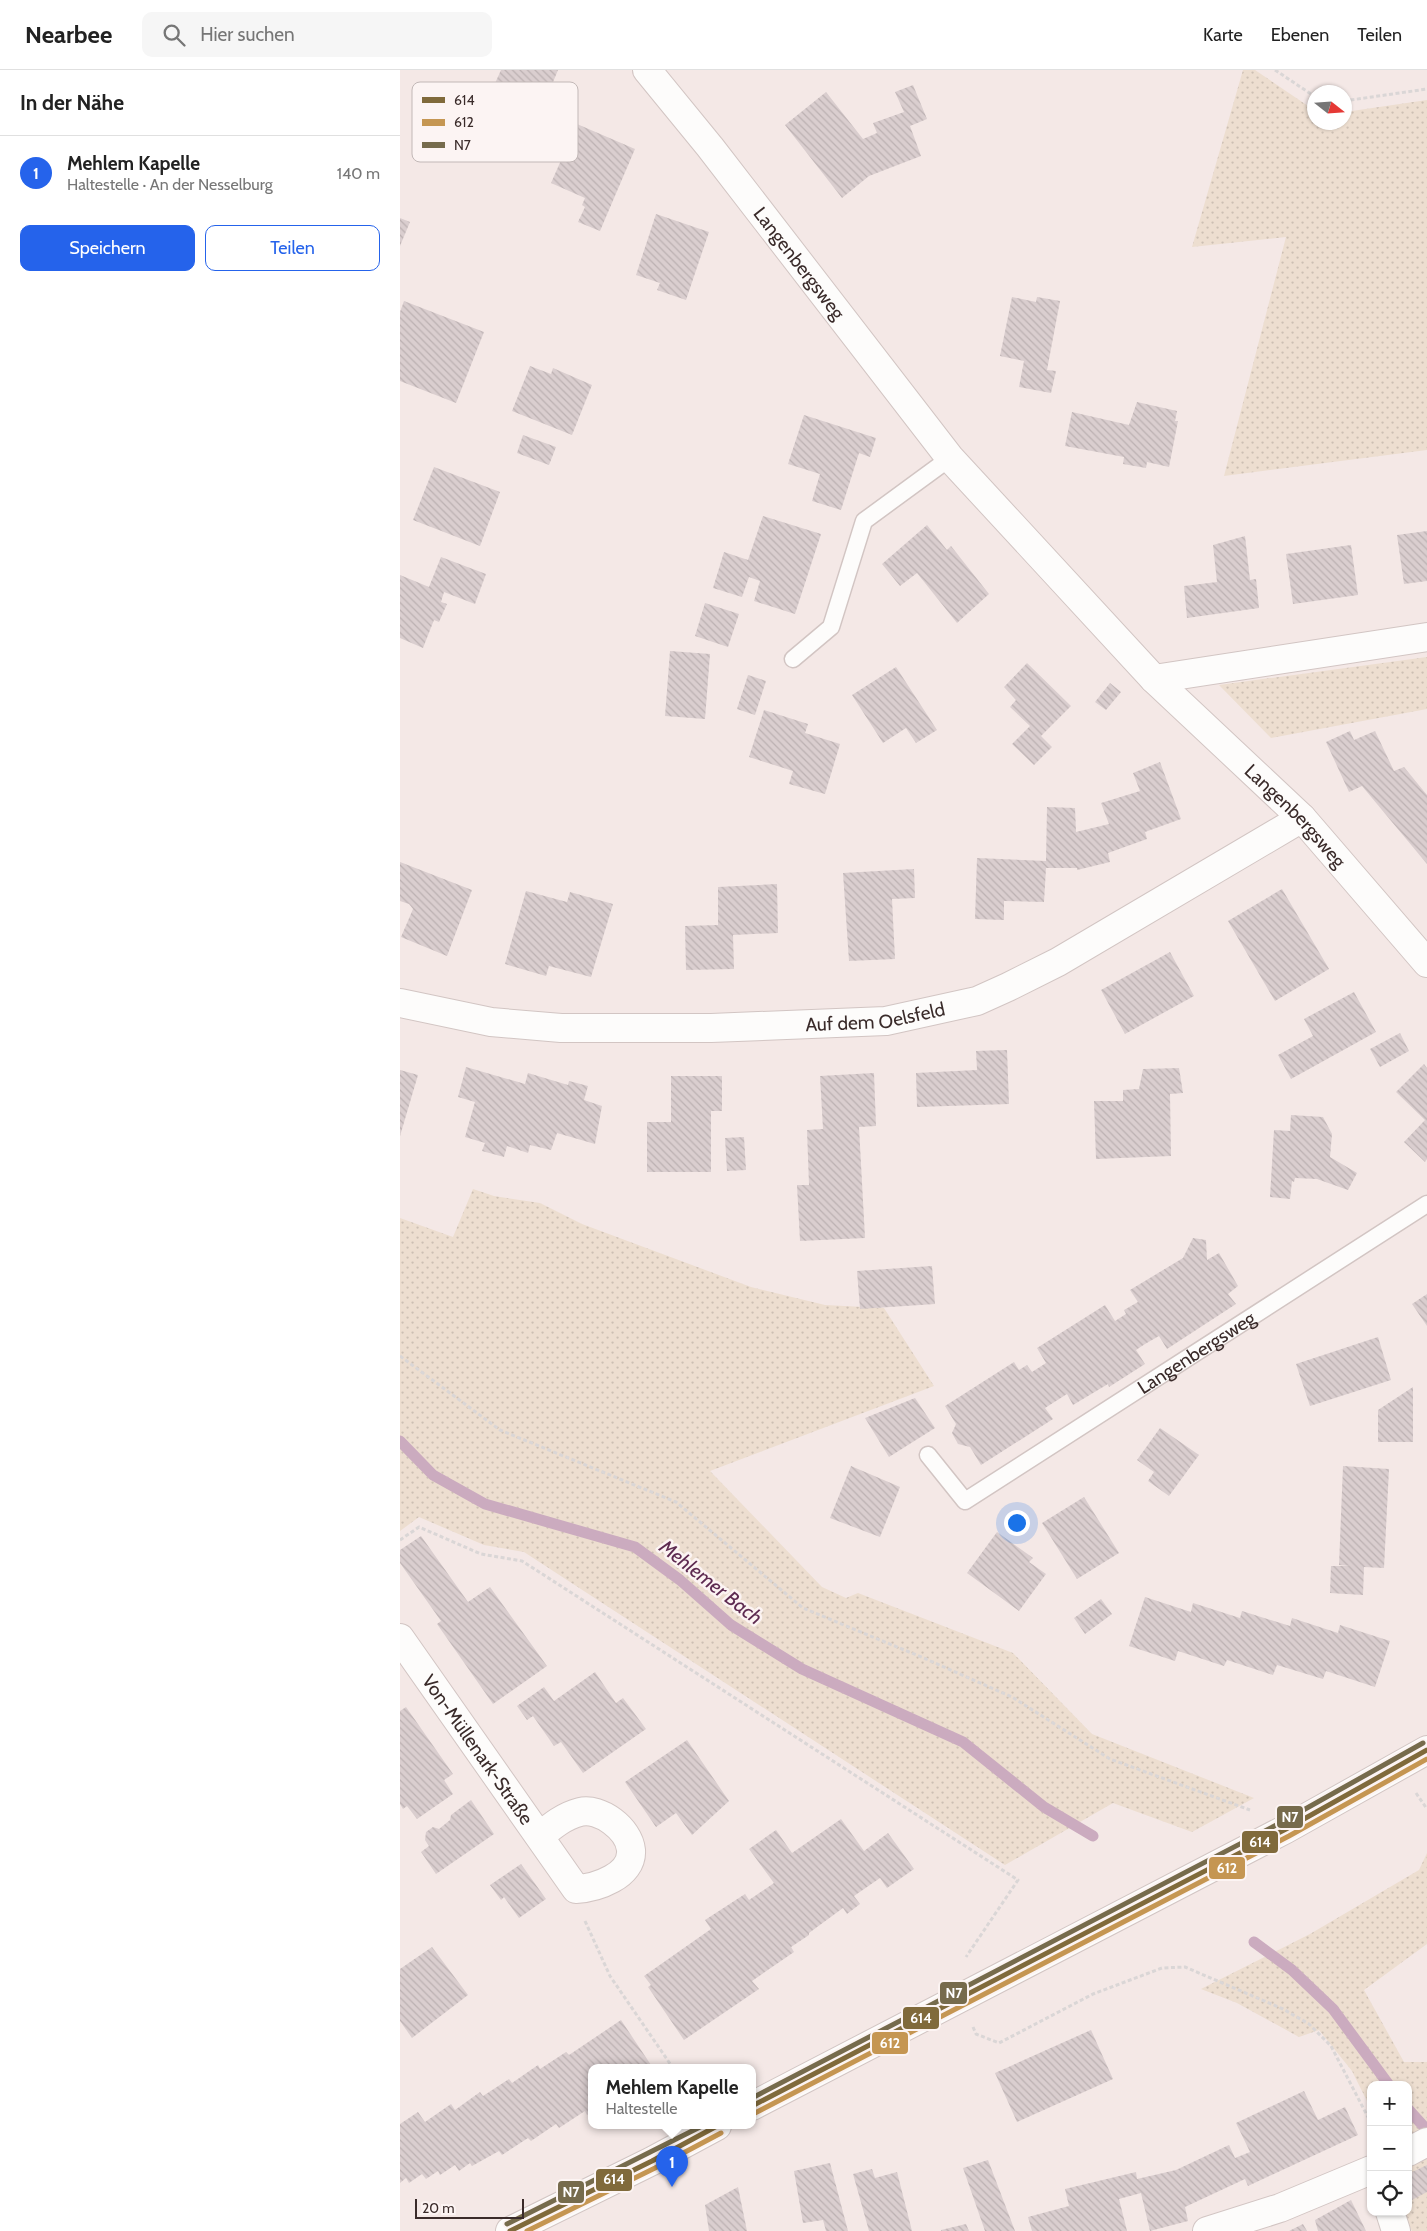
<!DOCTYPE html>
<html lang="de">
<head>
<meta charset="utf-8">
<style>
  :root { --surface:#fff; --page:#f6f6f6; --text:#222; --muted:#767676; --line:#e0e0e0; --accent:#2563eb }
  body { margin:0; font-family:Cabin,sans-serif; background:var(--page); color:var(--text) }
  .controls { position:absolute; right:15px; bottom:15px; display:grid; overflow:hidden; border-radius:10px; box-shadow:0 1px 4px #0004 }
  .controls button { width:45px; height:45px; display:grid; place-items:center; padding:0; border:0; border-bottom:1px solid var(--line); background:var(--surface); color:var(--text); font:25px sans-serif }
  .compass { position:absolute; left:907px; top:15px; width:45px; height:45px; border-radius:50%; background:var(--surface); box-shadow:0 1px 4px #0004; rotate:107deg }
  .scale { position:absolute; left:15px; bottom:12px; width:109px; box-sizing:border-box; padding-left:5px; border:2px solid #3a2b2a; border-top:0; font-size:14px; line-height:18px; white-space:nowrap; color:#3a2b2a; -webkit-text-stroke:4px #fcf4f3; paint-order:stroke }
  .you { position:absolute; left:616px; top:1452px; width:18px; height:18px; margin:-12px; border:4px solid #fff; border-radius:50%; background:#1a73e8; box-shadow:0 0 0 8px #1a73e833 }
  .badge { display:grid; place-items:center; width:32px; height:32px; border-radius:50%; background:var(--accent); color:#fff; font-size:16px; font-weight:700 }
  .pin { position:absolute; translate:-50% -41px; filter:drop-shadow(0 1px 2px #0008) }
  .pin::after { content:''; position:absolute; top:26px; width:18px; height:15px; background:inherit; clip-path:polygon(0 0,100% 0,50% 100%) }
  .popup { position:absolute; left:188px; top:1994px; width:168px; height:65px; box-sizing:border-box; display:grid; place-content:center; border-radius:10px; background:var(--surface); filter:drop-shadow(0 1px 4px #0005); font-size:16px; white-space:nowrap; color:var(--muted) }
  .popup b { font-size:19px; color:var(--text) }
  .popup::after { content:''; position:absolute; left:50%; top:100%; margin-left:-10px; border:10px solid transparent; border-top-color:var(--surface) }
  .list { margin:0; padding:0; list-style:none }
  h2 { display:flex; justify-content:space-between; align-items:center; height:65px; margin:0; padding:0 20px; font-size:21px }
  h2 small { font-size:16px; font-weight:400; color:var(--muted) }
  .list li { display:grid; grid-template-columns:32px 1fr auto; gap:15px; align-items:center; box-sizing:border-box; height:75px; padding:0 20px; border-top:1px solid var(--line) }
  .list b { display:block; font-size:19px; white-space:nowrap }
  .list p { margin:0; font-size:16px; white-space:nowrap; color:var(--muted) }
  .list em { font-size:16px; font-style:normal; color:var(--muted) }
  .actions { display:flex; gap:10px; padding:15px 20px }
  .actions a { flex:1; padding:11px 0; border:1px solid var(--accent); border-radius:10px; text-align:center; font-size:18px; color:var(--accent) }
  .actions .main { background:var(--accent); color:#fff }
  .icon { flex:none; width:28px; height:28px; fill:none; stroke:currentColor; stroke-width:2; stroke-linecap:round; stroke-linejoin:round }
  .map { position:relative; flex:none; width:1027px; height:2161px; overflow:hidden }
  header { display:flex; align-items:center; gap:30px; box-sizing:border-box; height:70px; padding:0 25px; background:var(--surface); border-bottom:1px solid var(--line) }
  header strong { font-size:24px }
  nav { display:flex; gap:28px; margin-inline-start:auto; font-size:18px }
  .search { width:350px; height:45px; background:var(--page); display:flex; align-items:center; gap:12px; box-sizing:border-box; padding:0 18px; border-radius:10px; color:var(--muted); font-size:19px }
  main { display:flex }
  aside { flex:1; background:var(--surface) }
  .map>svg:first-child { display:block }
  .green { fill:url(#green-dots) }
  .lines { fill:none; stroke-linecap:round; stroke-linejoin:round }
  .stream { stroke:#cbabbf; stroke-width:11 }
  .building { fill:url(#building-back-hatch) }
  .service-casing { stroke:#d2c5c3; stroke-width:19 }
  .minor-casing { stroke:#d2c5c3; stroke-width:30 }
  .tertiary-casing { stroke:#d2c5c3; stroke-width:30 }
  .path { stroke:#dad6d6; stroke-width:3; stroke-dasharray:4 2.5; stroke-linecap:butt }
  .service { stroke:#fdfcfb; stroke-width:16 }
  .minor { stroke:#fdfcfb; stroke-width:28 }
  .tertiary { stroke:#fdfcfb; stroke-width:28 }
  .bus-1-casing { stroke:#fcf4f3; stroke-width:9 }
  .bus-2-casing { stroke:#fcf4f3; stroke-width:9 }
  .bus-3-casing { stroke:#fcf4f3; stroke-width:9 }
  .bus-1 { stroke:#806a3b; stroke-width:5 }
  .bus-2 { stroke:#c59652; stroke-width:5 }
  .bus-3 { stroke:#766b4c; stroke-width:5 }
  .labels { text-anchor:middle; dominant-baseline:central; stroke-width:5; stroke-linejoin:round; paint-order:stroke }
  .street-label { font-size:19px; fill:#3a2b2a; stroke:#fcf4f3 }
  .water-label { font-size:20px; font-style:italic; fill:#5e2b51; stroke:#fcf4f3 }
  .key { fill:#fcf4f3; stroke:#c2b8b7; stroke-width:1 }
  .key-label { font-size:14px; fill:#3a2b2a }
  .line-badge { stroke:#fcf4f3; stroke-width:2 }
  .badge-label { font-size:14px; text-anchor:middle; font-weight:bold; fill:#fff }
</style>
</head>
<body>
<header>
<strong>Nearbee</strong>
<div class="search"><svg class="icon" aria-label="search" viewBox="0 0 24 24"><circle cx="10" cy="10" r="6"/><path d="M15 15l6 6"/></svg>Hier suchen</div>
<nav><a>Karte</a><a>Ebenen</a><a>Teilen</a></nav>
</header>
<main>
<aside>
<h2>In der Nähe<small></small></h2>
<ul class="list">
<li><span class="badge">1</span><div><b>Mehlem Kapelle</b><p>Haltestelle · An der Nesselburg</p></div><em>140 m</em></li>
</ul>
<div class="actions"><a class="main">Speichern</a><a>Teilen</a></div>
</aside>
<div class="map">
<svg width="1027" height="2161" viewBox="0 0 1027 2161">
  <defs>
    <pattern id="green-dots" width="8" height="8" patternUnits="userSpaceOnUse" patternTransform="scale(1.25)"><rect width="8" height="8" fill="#edded0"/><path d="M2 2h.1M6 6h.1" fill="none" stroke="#ccbfb3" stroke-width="1.8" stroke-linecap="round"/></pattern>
    <pattern id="building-back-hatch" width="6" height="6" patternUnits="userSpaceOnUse" patternTransform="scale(1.25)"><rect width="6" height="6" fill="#dacecf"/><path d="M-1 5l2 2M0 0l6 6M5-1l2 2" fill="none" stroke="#bcb1b2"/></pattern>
  </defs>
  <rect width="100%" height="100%" fill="#f4e8e6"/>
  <g class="green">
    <polygon points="843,0 855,0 914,40 914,52 944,52 945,42 1027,30 1027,380 824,406 886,167 792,177"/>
    <polygon points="1027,587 1027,639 871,668 819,615"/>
    <polygon points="73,1119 94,1126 140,1133 182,1154 351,1217 425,1235 484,1238 534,1316 310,1401 422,1517 446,1528 458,1523 613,1583 692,1664 854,1728 792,1762 713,1733 605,1795 124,1482 84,1475 19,1447 0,1461 0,1148 53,1167"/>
    <polygon points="1027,1749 1027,1874 964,1920 1004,1992 1027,1992 1027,2161 1012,2161 1002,2142 1008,2142 1008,2015 971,2015 971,2039 952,2001 919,1960 899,1967 837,1933 801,1919 910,1864 1019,1800 1027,1783"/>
  </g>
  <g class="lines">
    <g class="stream">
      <polyline points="0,1371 33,1405 85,1434 235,1477 280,1510 331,1555 402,1599 563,1672 644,1737 693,1766"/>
      <polyline points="854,1872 892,1900 933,1939 989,2015"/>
      <polyline points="1008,2039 1027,2060"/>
    </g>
  </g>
  <g class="building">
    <polygon points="101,0 158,0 130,68 109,59 112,53 83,40"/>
    <polygon points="513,15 527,49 510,56 521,86 469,106 442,128 385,55 426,22 463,69 477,63 473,53 504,42 495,22"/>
    <polygon points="177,54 235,79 200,161 178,152 185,137 182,135 185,128 151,113"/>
    <polygon points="256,144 309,162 286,230 257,220 260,213 236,205"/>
    <polygon points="0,148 10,152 0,176"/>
    <polygon points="612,227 636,232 637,227 660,231 647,300 656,301 651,323 619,317 624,291 600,286"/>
    <polygon points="4,231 84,262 56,333 0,311 0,242"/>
    <polygon points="130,296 151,304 153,298 192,315 172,365 112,341"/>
    <polygon points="737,332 777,341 775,351 778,351 769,397 747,392 746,398 723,394 724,387 665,376 672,342 729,355"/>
    <polygon points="404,345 476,368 470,387 459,383 441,440 412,431 420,404 388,394"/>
    <polygon points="123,365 156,377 149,395 117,383"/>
    <polygon points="34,397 100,422 80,476 13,450"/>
    <polygon points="363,446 421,464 395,544 354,531 360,511 349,507 342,527 313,518 324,482 348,490"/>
    <polygon points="527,455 547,480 551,476 589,524 557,553 517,503 500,516 482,494"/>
    <polygon points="1027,461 1027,511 1004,514 997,465"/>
    <polygon points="845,466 850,510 856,509 859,538 787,548 784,516 817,512 813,475"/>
    <polygon points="951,475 958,525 893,534 886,484"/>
    <polygon points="41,487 86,504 75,534 44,522 41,532 47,534 39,552 34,550 23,578 0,568 0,505 29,517"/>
    <polygon points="305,533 339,544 328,577 295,566"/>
    <polygon points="270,581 310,584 305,649 265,646"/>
    <polygon points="627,593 671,636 641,666 652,677 634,695 612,674 630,656 610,637 616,630 604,617"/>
    <polygon points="496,597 537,660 516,673 506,658 483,673 452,625"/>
    <polygon points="348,605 366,611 355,645 337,639"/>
    <polygon points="710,613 721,622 706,640 695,632"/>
    <polygon points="364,640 408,654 405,663 440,674 425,724 389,714 393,701 349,687"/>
    <polygon points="950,661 954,670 975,661 994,701 1004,697 1027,725 1027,794 962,716 949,722 926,672"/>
    <polygon points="760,692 781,749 745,762 747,769 708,783 710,792 677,800 677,798 646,798 644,832 604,831 604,850 575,849 577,788 646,791 647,737 675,738 676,762 709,754 701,733 740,721 733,703"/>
    <polygon points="0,792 72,820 47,886 1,867 13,839 9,834 0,831"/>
    <polygon points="514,799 515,828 492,829 495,889 449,891 443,803"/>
    <polygon points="377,814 378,863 333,865 334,899 286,900 285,856 318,855 318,817"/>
    <polygon points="882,819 929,899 875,931 828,851"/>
    <polygon points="126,821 167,832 170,822 213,834 191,907 149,896 146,906 105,894"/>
    <polygon points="770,882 794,926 725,964 701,920"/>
    <polygon points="954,922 976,962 891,1009 878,985 913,966 904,949"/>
    <polygon points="1000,963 1009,981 980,997 970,979"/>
    <polygon points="607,980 609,1034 517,1037 516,1003 577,1000 576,981"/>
    <polygon points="1024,994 1027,998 1027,1089 1025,1092 1004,1072 1025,1050 996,1022"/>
    <polygon points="66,997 125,1014 128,1003 168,1015 169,1011 188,1016 184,1030 202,1036 195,1074 157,1063 151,1080 130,1075 128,1083 107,1076 104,1087 82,1081 85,1073 65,1067 75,1032 58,1027"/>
    <polygon points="779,998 783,1023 770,1024 771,1086 696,1089 694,1031 723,1031 723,1020 739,1019 743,999"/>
    <polygon points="0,1000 18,1005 0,1066"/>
    <polygon points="474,1003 476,1056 459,1057 465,1168 400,1171 397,1115 409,1115 407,1060 423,1059 420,1006"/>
    <polygon points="271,1006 322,1006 322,1041 311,1041 311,1102 247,1102 247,1052 271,1052"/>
    <polygon points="891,1045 923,1047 932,1064 930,1087 957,1103 948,1120 917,1109 895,1108 894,1112 892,1111 890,1129 870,1127 874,1060 890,1061"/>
    <polygon points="344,1067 346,1100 327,1101 325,1068"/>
    <polygon points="793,1168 806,1170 807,1190 819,1183 838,1216 828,1224 836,1234 767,1279 759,1266 745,1274 736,1280 745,1294 709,1317 708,1314 673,1335 667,1324 645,1338 653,1349 581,1395 570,1377 558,1374 552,1363 556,1354 545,1336 614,1292 619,1300 627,1295 632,1302 646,1293 637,1278 705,1235 715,1251 726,1244 724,1240 738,1232 730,1220 783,1188"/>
    <polygon points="532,1196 535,1234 460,1239 457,1201"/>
    <polygon points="1027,1224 1027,1256 1012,1234"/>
    <polygon points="978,1267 991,1310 910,1336 896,1294"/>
    <polygon points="1013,1317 1013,1372 978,1372 978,1340"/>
    <polygon points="515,1328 535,1358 489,1387 465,1348"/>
    <polygon points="760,1358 799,1385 769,1426 748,1411 754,1402 737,1390"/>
    <polygon points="451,1396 500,1417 480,1467 430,1448"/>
    <polygon points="943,1396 989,1399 984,1498 964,1497 963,1525 930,1523 931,1496 950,1496 939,1495"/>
    <polygon points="684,1427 719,1483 677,1509 642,1453"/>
    <polygon points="597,1462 633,1488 629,1492 646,1504 619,1541 567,1503"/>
    <polygon points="21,1466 68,1532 90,1517 147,1596 93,1634 37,1554 41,1551 0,1493 0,1480"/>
    <polygon points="745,1527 791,1542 793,1533 840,1548 842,1541 890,1556 892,1548 938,1563 940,1555 990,1571 975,1617 926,1601 923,1609 877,1595 873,1605 827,1590 824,1596 778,1581 775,1591 729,1576"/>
    <polygon points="701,1529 712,1544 685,1564 674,1548"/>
    <polygon points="195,1602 216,1633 223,1628 246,1659 183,1703 161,1672 154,1676 133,1646 127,1650 117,1636 144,1617 154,1631"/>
    <polygon points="6,1637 53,1704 44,1710 53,1724 17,1749 7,1736 3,1739 0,1734 0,1641"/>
    <polygon points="287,1670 329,1731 292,1765 276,1743 256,1757 225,1712"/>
    <polygon points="71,1730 94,1764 36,1804 21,1782 29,1776 25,1770 26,1762 33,1757 39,1759 50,1750 51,1745"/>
    <polygon points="441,1749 464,1781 488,1763 514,1799 487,1818 480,1808 454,1826 460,1834 447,1844 443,1838 409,1863 409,1865 391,1877 394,1882 352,1911 359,1919 284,1970 248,1917 251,1915 244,1906 311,1859 305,1850 345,1824 349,1830 374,1813 349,1779 376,1760 392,1783"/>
    <polygon points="121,1794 146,1829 119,1848 104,1827 101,1830 90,1815"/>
    <polygon points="32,1877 68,1925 12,1968 0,1951 0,1899"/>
    <polygon points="221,1950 253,1998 192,1998 192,2042 187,2045 185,2041 159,2058 156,2054 131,2071 128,2068 102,2085 99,2081 72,2096 70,2093 59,2101 55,2095 40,2105 38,2101 26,2109 22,2104 9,2113 6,2108 0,2113 0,2054 18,2042 25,2052 51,2034 55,2040 80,2022 83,2026 109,2009 112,2013 138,1995 140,1999 166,1982 169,1985"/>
    <polygon points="691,1960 713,2009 617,2052 595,2003"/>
    <polygon points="904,2021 918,2050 945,2037 958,2065 848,2116 845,2109 785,2137 788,2151 750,2161 741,2123 719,2129 727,2161 632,2161 628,2147 669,2136 665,2119 736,2102 737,2109 776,2100 829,2075 835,2088 850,2082 836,2053"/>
    <polygon points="588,2090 615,2161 585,2161 563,2098"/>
    <polygon points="430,2093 448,2161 426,2161 423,2150 403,2153 394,2101"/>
    <polygon points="1027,2095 1027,2122 1008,2132 1008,2104"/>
    <polygon points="472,2099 475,2108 497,2102 512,2161 469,2161 453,2104"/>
    <polygon points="338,2117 347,2161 309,2161 305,2135"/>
    <polygon points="951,2130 966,2161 918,2161 915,2150"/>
    <polygon points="566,2154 569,2161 541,2161 541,2160"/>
    <polygon points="903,2154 907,2161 889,2161"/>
  </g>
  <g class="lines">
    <g class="service-casing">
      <g id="service">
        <polyline points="393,589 431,557 464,451 550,388"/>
        <path id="s1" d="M528,1385l37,46 462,-297"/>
      </g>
    </g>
    <g class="minor-casing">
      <g id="minor">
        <path id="s2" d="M247,0l63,77 240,311 204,221 148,139 125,145"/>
        <polyline points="754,609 1027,567"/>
        <path id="s3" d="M0,933l91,19 70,6h150l175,-7 91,-20 31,-14 50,-25 244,-144"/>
        <path id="s4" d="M0,1568l176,251c20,-1 57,-13 55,-39 -2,-21 -31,-43 -51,-38 -16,4 -28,14 -40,24"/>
        <polyline points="1008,2082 1027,2072"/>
        <polyline points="990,2142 996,2161"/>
        <polyline points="807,2161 880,2138 971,2100"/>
      </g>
    </g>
    <g class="tertiary-casing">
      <g id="tertiary">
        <polyline points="352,2036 886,1759 1027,1680"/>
        <polyline points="110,2161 252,2091 317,2056"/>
      </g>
    </g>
    <g class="path">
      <polyline points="875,0 914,26"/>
      <polyline points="944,31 1027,19"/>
      <polyline points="0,1286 100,1360 276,1432 403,1538 526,1589 612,1627 710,1689 850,1740"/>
      <polyline points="0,1470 19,1457 81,1484 122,1491 618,1810 566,1887"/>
      <polyline points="1016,1723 1027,1739"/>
      <polyline points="185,1851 210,1906 273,1998"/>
      <polyline points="573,1957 576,1964 599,1973 693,1924 762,1898 785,1897 883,1939 909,1954 931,1976 971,2053"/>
    </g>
    <use href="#service" class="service"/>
    <use href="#minor" class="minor"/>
    <use href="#tertiary" class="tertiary"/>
    <g class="bus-1-casing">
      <g id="bus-1">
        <polyline points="352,2036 886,1759 1027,1680"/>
        <polyline points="110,2161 252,2091 317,2056"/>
      </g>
    </g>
    <g class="bus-2-casing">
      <g id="bus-2">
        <polyline points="355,2043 889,1766 1027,1689"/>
        <polyline points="127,2161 255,2098 321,2063"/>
      </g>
    </g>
    <g class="bus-3-casing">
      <g id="bus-3">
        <polyline points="352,2028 882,1752 1023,1673"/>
        <polyline points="107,2154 302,2056"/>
      </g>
    </g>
    <use href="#bus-1" class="bus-1"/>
    <use href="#bus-2" class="bus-2"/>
    <use href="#bus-3" class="bus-3"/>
  </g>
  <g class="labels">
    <g class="street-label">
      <text stroke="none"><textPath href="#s2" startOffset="246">Langenbergsweg</textPath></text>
      <text stroke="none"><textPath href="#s2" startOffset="990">Langenbergsweg</textPath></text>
      <text stroke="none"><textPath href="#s3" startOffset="478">Auf dem Oelsfeld</textPath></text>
      <text stroke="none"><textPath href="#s1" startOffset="334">Langenbergsweg</textPath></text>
      <text stroke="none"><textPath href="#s4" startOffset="136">Von-Müllenark-Straße</textPath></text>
    </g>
    <g class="water-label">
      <text transform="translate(311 1512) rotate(38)">Mehlemer Bach</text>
    </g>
  </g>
  <rect x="12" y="12" width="166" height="80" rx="8" class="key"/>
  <rect x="22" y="27" width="23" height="6" fill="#806a3b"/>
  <rect x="22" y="49" width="23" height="7" fill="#c59652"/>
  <rect x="22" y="72" width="23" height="6" fill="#766b4c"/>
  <g class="key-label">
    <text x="54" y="35">614</text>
    <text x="54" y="57">612</text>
    <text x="54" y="80">N7</text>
  </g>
  <g class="line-badge">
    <rect x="876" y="1735" width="28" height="24" rx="5" fill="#766b4c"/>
    <rect x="841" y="1760" width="38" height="24" rx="5" fill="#806a3b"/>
    <rect x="808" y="1786" width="38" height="24" rx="5" fill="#c59652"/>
    <rect x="539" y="1911" width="29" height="24" rx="5" fill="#766b4c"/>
    <rect x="502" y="1936" width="38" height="24" rx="5" fill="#806a3b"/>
    <rect x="471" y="1961" width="38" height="24" rx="5" fill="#c59652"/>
    <rect x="195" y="2098" width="38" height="24" rx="5" fill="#806a3b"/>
    <rect x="157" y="2110" width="28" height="24" rx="5" fill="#766b4c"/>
  </g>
  <g class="badge-label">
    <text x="890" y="1752">N7</text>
    <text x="860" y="1777">614</text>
    <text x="827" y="1803">612</text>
    <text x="554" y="1928">N7</text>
    <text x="521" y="1953">614</text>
    <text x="490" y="1978">612</text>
    <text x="214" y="2114">614</text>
    <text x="171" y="2127">N7</text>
  </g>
</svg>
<div class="controls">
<button>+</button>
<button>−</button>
<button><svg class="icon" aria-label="locate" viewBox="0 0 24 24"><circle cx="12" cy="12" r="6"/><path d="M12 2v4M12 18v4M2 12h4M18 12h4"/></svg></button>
</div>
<svg class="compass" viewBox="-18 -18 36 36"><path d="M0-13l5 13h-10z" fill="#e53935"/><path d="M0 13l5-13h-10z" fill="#767676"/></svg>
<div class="scale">20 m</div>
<div class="you"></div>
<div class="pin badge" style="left:272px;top:2117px">1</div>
<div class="popup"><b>Mehlem Kapelle</b>Haltestelle</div>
</div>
</main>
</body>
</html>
